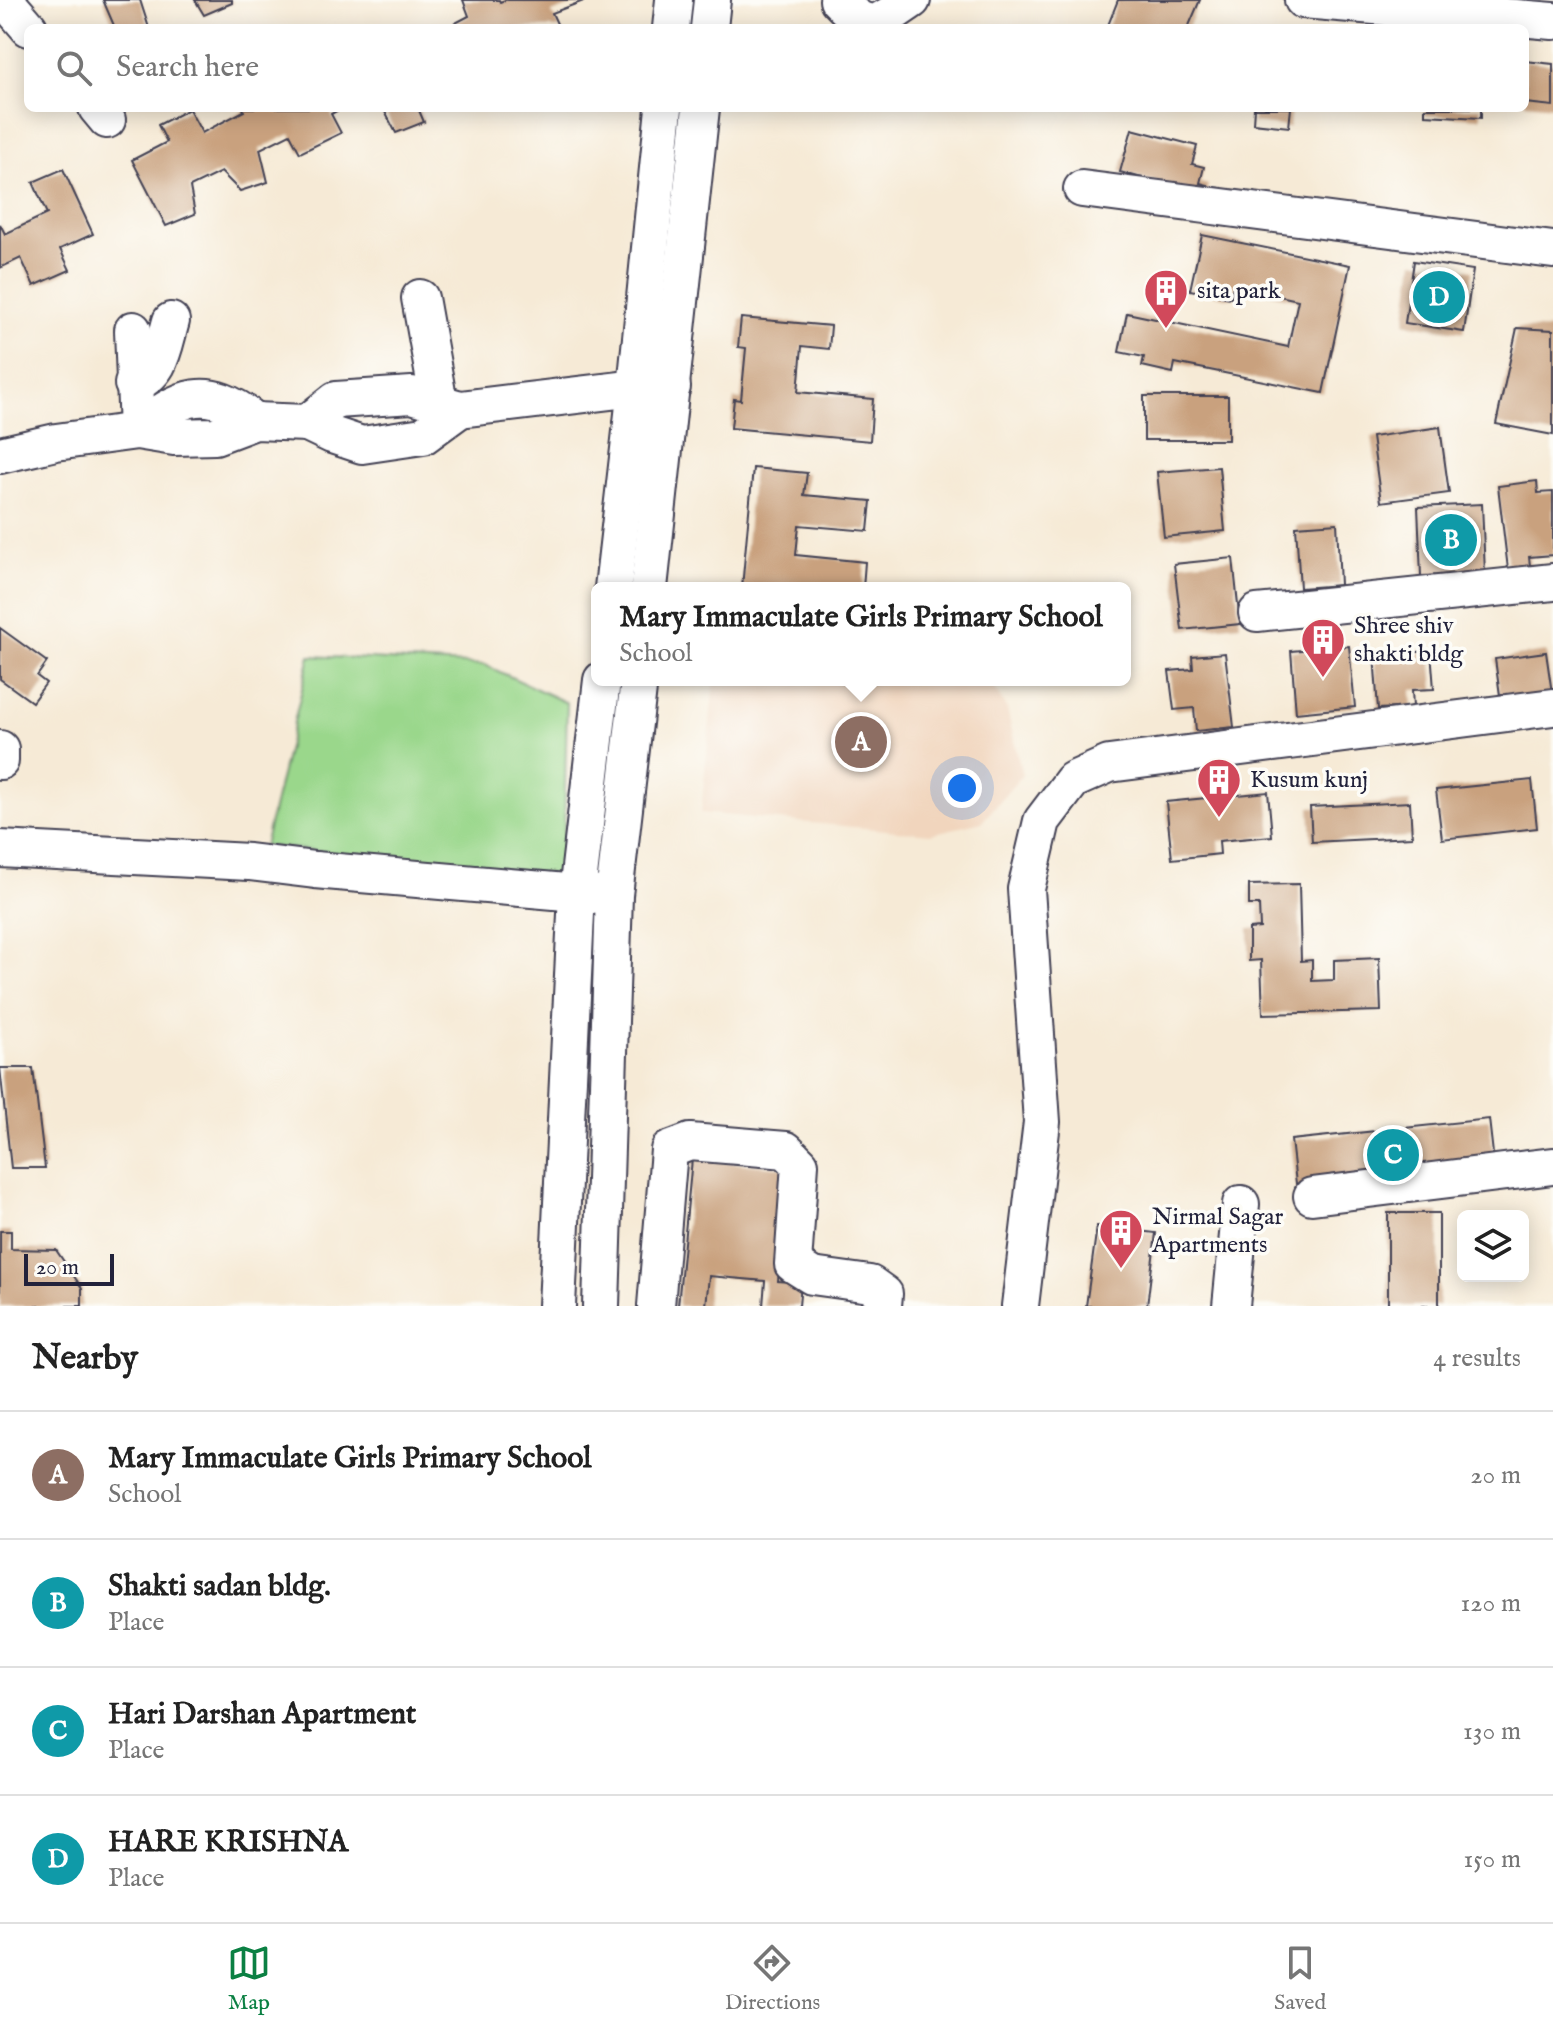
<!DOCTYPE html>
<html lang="en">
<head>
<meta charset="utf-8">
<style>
  :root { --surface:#fff; --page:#f2f2f2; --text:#222; --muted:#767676; --line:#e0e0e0; --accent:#0b8043 }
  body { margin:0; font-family:"IM FELL English",serif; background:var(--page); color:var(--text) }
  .controls { position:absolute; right:24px; bottom:24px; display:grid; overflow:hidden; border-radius:12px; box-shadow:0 4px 20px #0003 }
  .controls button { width:72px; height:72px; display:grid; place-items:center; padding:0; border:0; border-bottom:2px solid var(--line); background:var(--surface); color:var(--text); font:40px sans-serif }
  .scale { position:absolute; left:24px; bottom:20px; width:90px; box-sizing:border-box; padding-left:8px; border:4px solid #22223b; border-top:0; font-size:22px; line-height:28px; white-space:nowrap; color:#22223b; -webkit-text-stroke:6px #fdfcf7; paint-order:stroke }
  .you { position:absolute; left:962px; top:788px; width:28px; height:28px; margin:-20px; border:6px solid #fff; border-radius:50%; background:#1a73e8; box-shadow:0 0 0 12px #1a73e833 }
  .badge { display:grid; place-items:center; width:52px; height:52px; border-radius:50%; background:var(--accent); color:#fff; font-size:26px; font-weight:700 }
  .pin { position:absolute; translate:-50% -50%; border:4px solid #fff; box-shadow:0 2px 8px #0006 }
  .popup { position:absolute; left:591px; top:582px; width:540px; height:104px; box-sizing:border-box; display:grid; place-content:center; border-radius:12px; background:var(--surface); filter:drop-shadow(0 2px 6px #0005); font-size:26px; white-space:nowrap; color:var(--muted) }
  .popup b { font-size:30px; color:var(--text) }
  .popup::after { content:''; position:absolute; left:50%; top:100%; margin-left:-16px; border:16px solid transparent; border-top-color:var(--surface) }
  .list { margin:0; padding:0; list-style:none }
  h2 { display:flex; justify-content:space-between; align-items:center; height:104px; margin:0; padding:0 32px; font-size:34px }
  h2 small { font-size:26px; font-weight:400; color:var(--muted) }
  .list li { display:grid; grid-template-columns:52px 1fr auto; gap:24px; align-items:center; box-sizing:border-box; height:128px; padding:0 32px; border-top:2px solid var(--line) }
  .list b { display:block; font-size:30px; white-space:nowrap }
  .list p { margin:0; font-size:26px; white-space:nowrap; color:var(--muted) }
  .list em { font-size:26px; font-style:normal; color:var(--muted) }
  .icon { flex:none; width:44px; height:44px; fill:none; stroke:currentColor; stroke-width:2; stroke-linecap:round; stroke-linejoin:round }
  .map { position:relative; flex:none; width:1553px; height:1306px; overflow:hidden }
  .search { position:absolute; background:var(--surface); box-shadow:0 4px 20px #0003; left:24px; right:24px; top:24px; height:88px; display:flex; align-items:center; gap:20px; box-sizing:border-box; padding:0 28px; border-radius:12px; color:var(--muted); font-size:30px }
  .sheet { height:616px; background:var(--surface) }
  nav { display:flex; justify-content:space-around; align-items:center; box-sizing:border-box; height:112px; border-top:2px solid var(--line); background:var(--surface); font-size:22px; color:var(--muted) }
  nav a { display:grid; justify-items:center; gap:4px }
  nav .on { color:var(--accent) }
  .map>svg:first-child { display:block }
  .built { fill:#f1d5bd }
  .green { fill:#9ad78b; stroke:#5e7c63; stroke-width:2 }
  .building { fill:#c9a17e }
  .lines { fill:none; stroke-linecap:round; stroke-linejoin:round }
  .minor-casing { stroke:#424052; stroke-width:40 }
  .minor { stroke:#fff; stroke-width:36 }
  .labels { text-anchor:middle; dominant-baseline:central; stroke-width:7; stroke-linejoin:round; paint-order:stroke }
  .poi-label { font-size:24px; fill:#22223b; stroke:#fdfcf7; text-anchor:start }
</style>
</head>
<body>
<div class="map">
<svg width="1553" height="1306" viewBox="0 0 1553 1306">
  <rect width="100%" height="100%" fill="#fdfcf7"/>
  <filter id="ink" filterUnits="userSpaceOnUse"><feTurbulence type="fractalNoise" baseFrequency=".0125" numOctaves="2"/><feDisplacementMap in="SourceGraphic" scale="16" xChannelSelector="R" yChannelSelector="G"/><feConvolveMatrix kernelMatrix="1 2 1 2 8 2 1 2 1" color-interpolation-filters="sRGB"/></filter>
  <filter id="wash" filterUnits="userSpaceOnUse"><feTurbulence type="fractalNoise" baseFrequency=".006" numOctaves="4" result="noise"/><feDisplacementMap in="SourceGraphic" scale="32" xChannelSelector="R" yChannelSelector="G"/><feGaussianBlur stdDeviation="1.8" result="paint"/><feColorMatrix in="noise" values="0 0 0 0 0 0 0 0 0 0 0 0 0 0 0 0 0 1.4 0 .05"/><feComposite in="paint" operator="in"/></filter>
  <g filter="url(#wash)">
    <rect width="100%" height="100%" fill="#f6ead6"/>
    <polygon class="built" points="714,680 989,680 1007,709 1022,775 982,822 930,834 701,813"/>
    <polygon class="green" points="310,656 485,665 567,703 563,875 264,846"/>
    <g id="blocks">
      <g class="building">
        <polygon points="103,0 140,0 149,28 115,28"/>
        <polygon points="195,0 232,0 232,3 204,15"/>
        <polygon points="463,0 499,0 500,2 505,0 586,0 552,13 559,28 446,28 469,16"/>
        <polygon points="1118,0 1200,0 1188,28 1107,28"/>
        <polygon points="1525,61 1553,64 1553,106 1525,103"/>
        <polygon points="243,108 342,108 331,114 341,133 300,153 290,134 260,149 268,182 240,191 221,172 190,187 195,214 166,226 132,160 167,142 158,125 189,109 202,133 244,111"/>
        <polygon points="383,108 418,108 424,122 396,133"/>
        <polygon points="1254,108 1291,108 1289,127 1253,123"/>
        <polygon points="1425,108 1481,108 1481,118 1425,115"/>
        <polygon points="1132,129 1197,146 1192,164 1204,167 1200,183 1208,185 1205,195 1120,172"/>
        <polygon points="63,169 93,234 60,249 70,270 34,286 21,258 0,268 0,224 5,234 47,214 33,182"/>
        <polygon points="1202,235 1350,265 1323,393 1175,363 1173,373 1142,366 1144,357 1119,352 1127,313 1288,347 1298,300 1233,286 1231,298 1190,290"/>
        <polygon points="1414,261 1473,270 1464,332 1405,323"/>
        <polygon points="741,318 831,326 829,349 802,346 798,392 873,399 870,441 731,428 734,399 741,400 746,348 738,347"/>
        <polygon points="1517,328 1553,330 1553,435 1496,424"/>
        <rect x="1144" y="396" width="84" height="44"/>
        <polygon points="1440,427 1449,493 1381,502 1372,437"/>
        <polygon points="1219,467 1225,531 1164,537 1157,472"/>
        <polygon points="753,468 807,473 804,495 871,501 868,531 799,525 796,555 865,562 863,588 742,588"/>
        <polygon points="1537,481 1538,493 1553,492 1553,555 1529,557 1530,566 1508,569 1498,486"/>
        <polygon points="1482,504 1485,574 1421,576 1418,507"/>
        <polygon points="1337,523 1340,585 1300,588 1296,526"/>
        <polygon points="1233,558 1240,624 1182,630 1174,564"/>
        <polygon points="0,628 47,662 37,676 46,683 32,702 0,679"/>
        <polygon points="1349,646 1355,707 1296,713 1291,651"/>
        <polygon points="1431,651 1434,689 1412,690 1413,707 1378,709 1374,655"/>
        <polygon points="1546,652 1553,700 1502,710 1495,659"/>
        <polygon points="1225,653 1234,727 1196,731 1194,708 1174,710 1169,671 1193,669 1192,656"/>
        <polygon points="1532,780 1537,828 1442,839 1436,790"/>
        <polygon points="1268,792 1272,836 1219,841 1220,854 1172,859 1166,802"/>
        <polygon points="1410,802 1412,837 1312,842 1310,807"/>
        <polygon points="1299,884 1301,961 1312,960 1312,981 1334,980 1334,960 1379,958 1381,1011 1263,1014 1261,960 1249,961 1249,929 1260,928 1259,905 1249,905 1249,885"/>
        <polygon points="0,1068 33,1068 45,1168 11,1168"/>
        <polygon points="1489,1119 1495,1171 1297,1192 1291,1140"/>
        <polygon points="692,1159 788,1168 778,1281 801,1283 799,1306 763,1306 765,1281 709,1276 706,1306 678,1306"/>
        <rect x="1388" y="1213" width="51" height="93"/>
        <polygon points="1097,1226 1156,1233 1147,1306 1086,1306"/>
        <polygon points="0,1231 11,1231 11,1249 56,1250 82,1288 82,1306 0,1306"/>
      </g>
    </g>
  </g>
  <g filter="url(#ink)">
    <use href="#blocks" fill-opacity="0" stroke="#424052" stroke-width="2"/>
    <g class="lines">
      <g class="minor-casing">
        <g id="minor">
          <polyline points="5,0 29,28"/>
          <path d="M838,0c33,35 38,24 74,0"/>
          <polyline points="1303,0 1553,21"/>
          <polyline points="671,28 674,0"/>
          <polyline points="709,28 712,0"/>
          <polyline points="97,108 107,120"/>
          <polyline points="1082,189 1553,250"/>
          <polyline points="420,298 442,420"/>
          <polyline points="133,330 137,431"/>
          <path d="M133,384c29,-10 30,-36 38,-63"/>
          <polyline points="307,423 332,435 362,445 423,436 460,409"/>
          <path d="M137,431c44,-36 70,-48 118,-10"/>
          <polyline points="0,455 56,442 137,431 174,437 215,436 255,421 307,423 336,400 412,395 460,409 636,388 672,387"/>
          <polyline points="613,588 636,388 664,108"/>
          <polyline points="649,588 701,108"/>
          <polyline points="1257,613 1553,582"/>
          <polyline points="0,749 0,761"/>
          <polyline points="0,849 249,862 315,870 600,895"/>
          <polyline points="1312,1196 1553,1166"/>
          <polyline points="557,1306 577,893 602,680"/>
          <polyline points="601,1306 614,895 639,680"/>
          <polyline points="656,1306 669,1150 690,1142 786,1150 800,1164 793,1264 812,1276 870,1284 884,1294 883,1306"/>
          <polyline points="1020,1306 1042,1122 1026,889 1042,821 1073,780 1109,764 1553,707"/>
          <polyline points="1231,1306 1241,1204"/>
        </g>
      </g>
      <use href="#minor" class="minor"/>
    </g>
  </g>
  <defs>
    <g id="building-pin" transform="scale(2.3)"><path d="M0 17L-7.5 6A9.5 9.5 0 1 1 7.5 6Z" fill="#d1495b" stroke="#fdfcf7"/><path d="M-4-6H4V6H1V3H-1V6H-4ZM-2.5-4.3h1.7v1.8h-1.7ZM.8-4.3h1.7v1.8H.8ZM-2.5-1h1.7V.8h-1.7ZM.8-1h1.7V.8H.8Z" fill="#fff"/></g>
  </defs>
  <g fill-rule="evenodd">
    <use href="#building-pin" x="1166" y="291"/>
    <use href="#building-pin" x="1323" y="640"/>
    <use href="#building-pin" x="1219" y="780"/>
    <use href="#building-pin" x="1121" y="1231"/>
  </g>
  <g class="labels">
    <g class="poi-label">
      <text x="1197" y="291">sita park</text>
      <text x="1354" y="626">Shree shiv<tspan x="1354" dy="28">shakti bldg</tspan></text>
      <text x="1250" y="780">Kusum kunj</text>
      <text x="1152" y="1217">Nirmal Sagar<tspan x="1152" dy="28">Apartments</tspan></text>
    </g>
  </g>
</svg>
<div class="controls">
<button><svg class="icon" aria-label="layers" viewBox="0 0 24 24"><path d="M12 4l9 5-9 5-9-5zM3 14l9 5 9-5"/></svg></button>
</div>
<div class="scale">20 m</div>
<div class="you"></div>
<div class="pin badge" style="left:861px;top:742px;background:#8d6e63">A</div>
<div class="popup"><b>Mary Immaculate Girls Primary School</b>School</div>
<div class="pin badge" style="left:1451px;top:540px;background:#0f9aa8">B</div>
<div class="pin badge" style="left:1393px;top:1155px;background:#0f9aa8">C</div>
<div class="pin badge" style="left:1439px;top:297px;background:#0f9aa8">D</div>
<div class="search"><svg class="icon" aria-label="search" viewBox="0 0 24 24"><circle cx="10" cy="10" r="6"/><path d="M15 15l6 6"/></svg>Search here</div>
</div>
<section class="sheet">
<h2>Nearby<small>4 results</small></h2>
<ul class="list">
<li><span class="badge" style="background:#8d6e63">A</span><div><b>Mary Immaculate Girls Primary School</b><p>School</p></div><em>20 m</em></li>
<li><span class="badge" style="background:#0f9aa8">B</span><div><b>Shakti sadan bldg.</b><p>Place</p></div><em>120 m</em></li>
<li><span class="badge" style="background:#0f9aa8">C</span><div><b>Hari Darshan Apartment</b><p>Place</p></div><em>130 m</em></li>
<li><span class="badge" style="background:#0f9aa8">D</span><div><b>HARE KRISHNA</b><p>Place</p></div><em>150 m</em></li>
</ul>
</section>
<nav>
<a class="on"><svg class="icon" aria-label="map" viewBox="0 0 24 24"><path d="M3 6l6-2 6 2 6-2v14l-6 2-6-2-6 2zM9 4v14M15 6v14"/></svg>Map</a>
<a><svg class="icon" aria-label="directions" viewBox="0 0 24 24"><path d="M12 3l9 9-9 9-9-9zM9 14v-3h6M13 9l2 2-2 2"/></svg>Directions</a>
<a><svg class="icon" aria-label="saved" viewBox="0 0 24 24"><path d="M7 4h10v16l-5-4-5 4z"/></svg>Saved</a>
</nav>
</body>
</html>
